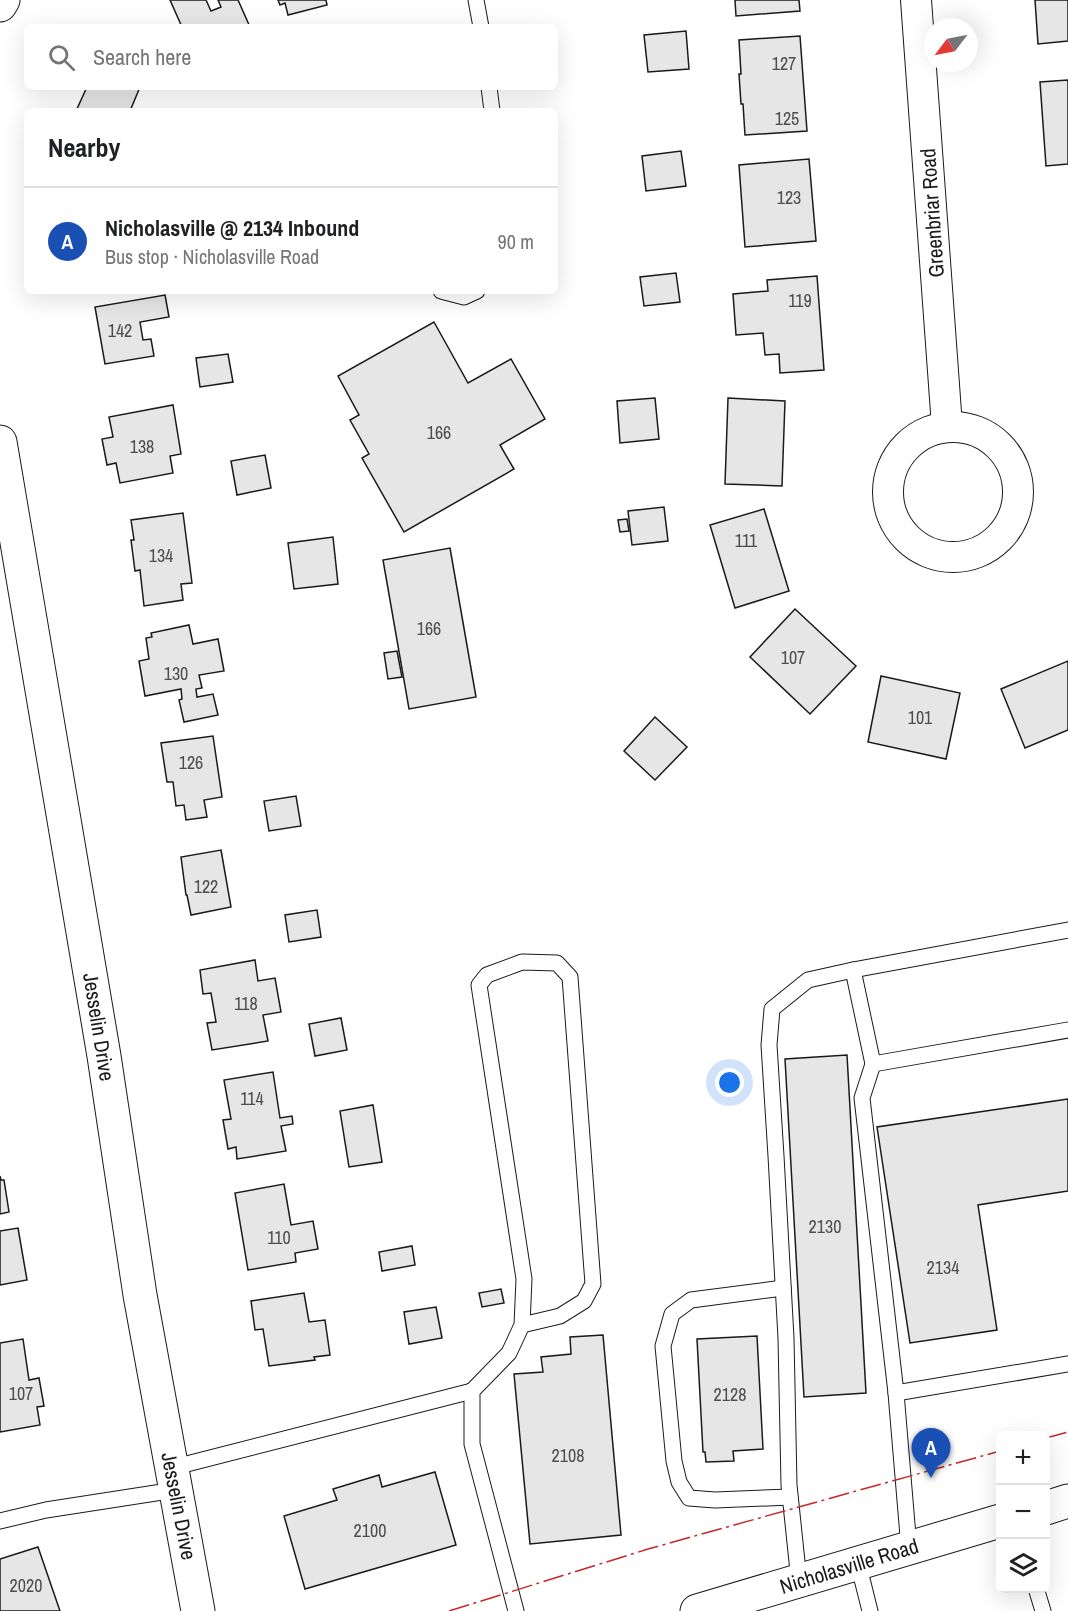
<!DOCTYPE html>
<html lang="en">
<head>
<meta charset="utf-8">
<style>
  :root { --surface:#fff; --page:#f6f6f6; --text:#202124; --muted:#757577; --line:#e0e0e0; --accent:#d93025 }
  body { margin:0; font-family:"Archivo Narrow",sans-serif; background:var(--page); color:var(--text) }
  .controls { position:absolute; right:18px; bottom:18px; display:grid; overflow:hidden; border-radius:9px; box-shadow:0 6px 24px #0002 }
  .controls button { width:54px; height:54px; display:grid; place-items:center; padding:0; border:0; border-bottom:2px solid var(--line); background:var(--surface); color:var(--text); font:30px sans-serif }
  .compass { position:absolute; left:924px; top:18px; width:54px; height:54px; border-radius:50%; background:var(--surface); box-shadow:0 6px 24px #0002; rotate:238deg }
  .you { position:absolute; left:730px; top:1083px; width:21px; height:21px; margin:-15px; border:4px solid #fff; border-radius:50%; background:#1a73e8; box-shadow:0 0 0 9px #1a73e833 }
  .badge { display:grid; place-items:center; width:39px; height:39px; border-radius:50%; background:var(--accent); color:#fff; font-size:20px; font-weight:700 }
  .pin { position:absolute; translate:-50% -50px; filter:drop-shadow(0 2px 3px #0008) }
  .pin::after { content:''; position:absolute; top:32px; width:21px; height:18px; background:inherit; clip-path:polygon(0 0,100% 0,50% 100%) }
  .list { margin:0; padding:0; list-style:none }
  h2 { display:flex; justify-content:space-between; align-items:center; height:78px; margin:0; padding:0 24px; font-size:26px }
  h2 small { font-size:20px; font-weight:400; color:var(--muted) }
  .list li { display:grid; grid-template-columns:39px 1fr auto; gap:18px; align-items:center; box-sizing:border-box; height:108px; padding:0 24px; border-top:2px solid var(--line) }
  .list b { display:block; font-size:22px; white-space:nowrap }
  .list p { margin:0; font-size:20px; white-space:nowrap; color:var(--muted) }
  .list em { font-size:20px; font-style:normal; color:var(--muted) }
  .icon { flex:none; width:33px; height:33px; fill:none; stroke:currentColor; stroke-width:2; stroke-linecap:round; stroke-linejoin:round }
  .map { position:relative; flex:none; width:1068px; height:1611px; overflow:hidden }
  .search { position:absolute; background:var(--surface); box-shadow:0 6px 24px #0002; left:24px; top:24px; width:534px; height:66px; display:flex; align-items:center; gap:15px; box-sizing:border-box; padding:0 21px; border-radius:9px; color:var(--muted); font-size:22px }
  .panel { position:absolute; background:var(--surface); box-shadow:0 6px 24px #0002; left:24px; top:108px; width:534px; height:186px; border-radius:9px }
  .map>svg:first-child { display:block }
  .building { fill:#e6e6e6; stroke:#1a1a1a; stroke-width:1.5 }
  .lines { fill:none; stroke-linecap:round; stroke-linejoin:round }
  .service-casing { stroke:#1a1a1a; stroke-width:17 }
  .minor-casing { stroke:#1a1a1a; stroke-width:32 }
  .tertiary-casing { stroke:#1a1a1a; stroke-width:35 }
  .primary-casing { stroke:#1a1a1a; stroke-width:35 }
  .service { stroke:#fff; stroke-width:15 }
  .minor { stroke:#fff; stroke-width:30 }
  .tertiary { stroke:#fff; stroke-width:33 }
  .primary { stroke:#fff; stroke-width:33 }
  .power { stroke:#c62828; stroke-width:1.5; stroke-dasharray:21 4.5 3 4.5; stroke-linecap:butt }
  .labels { text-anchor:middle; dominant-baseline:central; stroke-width:4.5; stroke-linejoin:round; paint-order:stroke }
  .number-label { font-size:18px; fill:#4d4d4d }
  .street-label { font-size:21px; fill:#1a1a1a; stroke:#fff }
</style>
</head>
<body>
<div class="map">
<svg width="1068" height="1611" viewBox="0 0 1068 1611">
  <rect width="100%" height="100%" fill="#fff"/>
  <g class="building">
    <polygon points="170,0 206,0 211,11 221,7 218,0 238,0 250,27 182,27"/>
    <polygon points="278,0 326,0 327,5 288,15 285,3 280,5"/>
    <polygon points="735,0 799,0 800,11 736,16"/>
    <polygon points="1035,0 1068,0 1068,41 1038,44"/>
    <polygon points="686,31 689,69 648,72 644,35"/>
    <polygon points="800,36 807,131 745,135 743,104 741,104 739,74 741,74 739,40"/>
    <polygon points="1068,80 1068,164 1046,166 1040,82"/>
    <polygon points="87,87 140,87 130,111 76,111"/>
    <polygon points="681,151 686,186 646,191 642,156"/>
    <polygon points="809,159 816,241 745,247 739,165"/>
    <polygon points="676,273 680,302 644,306 640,277"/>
    <polygon points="817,276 824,370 780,373 779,354 765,355 763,333 736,335 733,294 768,291 767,280"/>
    <polygon points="165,295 169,317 140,322 143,340 151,339 154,356 105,364 95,307"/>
    <polygon points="434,322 468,383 511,359 545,419 500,445 514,469 404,532 362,458 369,454 350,420 359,415 338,376"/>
    <polygon points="228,354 233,382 200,387 196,358"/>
    <polygon points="655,398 659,439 620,443 617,401"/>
    <polygon points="728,398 785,401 782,486 725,484"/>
    <polygon points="173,405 181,454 170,456 173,473 120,483 116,463 107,465 102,439 113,437 109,417"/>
    <polygon points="265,455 271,488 237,495 231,461"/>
    <polygon points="664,507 668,541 632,545 628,511"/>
    <polygon points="764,509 789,591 735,608 710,525"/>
    <polygon points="183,513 192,583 181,584 183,600 144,606 140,570 135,571 131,540 134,540 131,520"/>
    <polygon points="627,519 629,531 620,532 618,520"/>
    <polygon points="333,537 338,584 294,589 288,543"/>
    <polygon points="450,548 476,697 409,709 383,560"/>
    <polygon points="795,609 856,666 810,714 750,657"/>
    <polygon points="189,625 193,644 218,639 224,671 199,675 202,688 196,689 197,697 213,694 218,715 184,722 179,700 182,699 181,689 145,696 139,661 149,659 146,638 152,637 151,633"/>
    <polygon points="397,651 402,677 388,679 384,653"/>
    <polygon points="1068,661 1068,730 1025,748 1001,689"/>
    <polygon points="881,676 960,693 946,759 868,742"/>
    <polygon points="655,717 687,747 655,780 624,751"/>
    <polygon points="213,736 222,797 204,800 207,817 186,820 184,805 176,806 173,782 167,782 161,743"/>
    <polygon points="296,796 301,826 269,831 264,801"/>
    <polygon points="221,850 231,907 191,915 187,895 186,895 181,857"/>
    <polygon points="317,910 321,937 289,942 285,915"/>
    <polygon points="255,960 258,981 275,978 281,1012 263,1015 268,1041 212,1050 207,1023 216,1022 211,993 203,994 200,970"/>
    <polygon points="341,1018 347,1050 315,1056 309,1024"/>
    <polygon points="847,1055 866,1393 804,1397 785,1059"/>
    <polygon points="273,1072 280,1118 292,1116 293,1124 281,1126 286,1151 237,1159 236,1147 228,1149 223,1120 231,1119 224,1080"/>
    <polygon points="1068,1099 1068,1191 978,1205 997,1330 910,1343 877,1127"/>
    <polygon points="373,1105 382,1162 349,1167 340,1111"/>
    <polygon points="0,1176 1,1180 4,1180 9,1212 0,1214"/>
    <polygon points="284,1184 291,1225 313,1221 318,1249 295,1253 296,1262 248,1270 235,1193"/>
    <polygon points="18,1228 27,1280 0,1285 0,1231"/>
    <polygon points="412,1246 415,1265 382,1271 379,1252"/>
    <polygon points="501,1289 504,1303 482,1307 479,1293"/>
    <polygon points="304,1293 309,1322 325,1320 330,1355 314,1357 315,1360 269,1366 263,1329 255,1330 251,1301"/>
    <polygon points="436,1307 442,1338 409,1344 404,1312"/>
    <polygon points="603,1335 621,1535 530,1544 514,1374 543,1372 541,1357 571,1354 570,1337"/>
    <polygon points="757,1336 763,1449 733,1451 734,1461 706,1462 705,1452 703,1452 697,1339"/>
    <polygon points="23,1339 29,1380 39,1378 44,1406 37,1407 40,1425 0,1432 0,1343"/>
    <polygon points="435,1472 456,1545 305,1589 284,1516 337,1500 333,1489 379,1475 382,1487"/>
    <polygon points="38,1547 60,1611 0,1611 0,1559"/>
  </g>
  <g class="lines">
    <g class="service-casing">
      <g id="service">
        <polyline points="476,0 481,27"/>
        <polyline points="489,87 492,111"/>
        <polyline points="441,291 464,297 477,291"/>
        <polyline points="853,970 1068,930"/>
        <polyline points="783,1288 691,1300 672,1314 663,1346 674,1461 679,1482 689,1498 715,1500 790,1497"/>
        <polyline points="896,1393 1068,1364"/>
        <polyline points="171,1468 472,1391"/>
        <polyline points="0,1521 46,1510 175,1490"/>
        <polyline points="909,1548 896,1393 862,1098 873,1064 1068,1030"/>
        <polyline points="858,1563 870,1611"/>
        <polyline points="799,1581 789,1485 786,1338 776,1156 769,1045 772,1009 808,980 853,970 873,1064"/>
        <polyline points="1036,1588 1043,1611"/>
        <polyline points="516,1611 472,1444 472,1391 509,1353 522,1325 524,1279 479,985 487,975 522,962 557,963 570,977 593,1284 584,1301 560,1316 522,1325"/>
      </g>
    </g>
    <g class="minor-casing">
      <g id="minor">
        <polyline points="916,0 947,426"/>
        <circle cx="953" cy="492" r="65"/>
      </g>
    </g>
    <g class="tertiary-casing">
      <g id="tertiary">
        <polyline points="0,5 3,0"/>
        <polyline points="0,442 104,1056 140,1295 198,1611"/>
      </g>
    </g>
    <g class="primary-casing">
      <g id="primary">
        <polyline points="1046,1508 1068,1501"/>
        <polyline points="697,1611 1000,1521"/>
      </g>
    </g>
    <use href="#service" class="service"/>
    <use href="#minor" class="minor"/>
    <use href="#tertiary" class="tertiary"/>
    <use href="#primary" class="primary"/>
    <g class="power">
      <polyline points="1046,1438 1068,1432"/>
      <polyline points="449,1611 648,1549 1000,1451"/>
    </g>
  </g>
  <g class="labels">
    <g class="number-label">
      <text x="784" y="63">127</text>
      <text x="787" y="118">125</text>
      <text x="789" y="197">123</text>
      <text x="800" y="300">119</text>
      <text x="120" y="330">142</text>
      <text x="439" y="432">166</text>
      <text x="142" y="446">138</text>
      <text x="746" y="540">111</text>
      <text x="161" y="555">134</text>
      <text x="429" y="628">166</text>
      <text x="793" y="657">107</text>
      <text x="176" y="673">130</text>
      <text x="920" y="717">101</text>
      <text x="191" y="762">126</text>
      <text x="206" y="886">122</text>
      <text x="246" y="1003">118</text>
      <text x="252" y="1098">114</text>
      <text x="825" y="1226">2130</text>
      <text x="279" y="1237">110</text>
      <text x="943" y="1267">2134</text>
      <text x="21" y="1393">107</text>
      <text x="730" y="1394">2128</text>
      <text x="568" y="1455">2108</text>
      <text x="370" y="1530">2100</text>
      <text x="26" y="1585">2020</text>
    </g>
    <g class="street-label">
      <text transform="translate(932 213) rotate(-94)">Greenbriar Road</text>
      <text transform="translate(99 1027) rotate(81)">Jesselin Drive</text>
      <text transform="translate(179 1506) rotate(79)">Jesselin Drive</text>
      <text transform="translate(849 1566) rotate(-17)">Nicholasville Road</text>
    </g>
  </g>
</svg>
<div class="controls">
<button>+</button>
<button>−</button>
<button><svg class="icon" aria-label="layers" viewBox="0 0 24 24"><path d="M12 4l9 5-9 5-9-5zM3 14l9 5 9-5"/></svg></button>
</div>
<svg class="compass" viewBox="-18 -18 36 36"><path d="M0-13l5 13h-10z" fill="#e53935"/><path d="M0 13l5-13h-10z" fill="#757577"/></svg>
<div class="you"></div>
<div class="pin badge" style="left:931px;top:1478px;background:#1a4fb4">A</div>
<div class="search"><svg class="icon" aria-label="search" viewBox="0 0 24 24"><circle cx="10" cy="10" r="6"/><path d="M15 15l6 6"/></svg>Search here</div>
<section class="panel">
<h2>Nearby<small></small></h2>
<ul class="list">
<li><span class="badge" style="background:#1a4fb4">A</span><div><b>Nicholasville @ 2134 Inbound</b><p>Bus stop · Nicholasville Road</p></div><em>90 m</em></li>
</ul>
</section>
</div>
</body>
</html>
